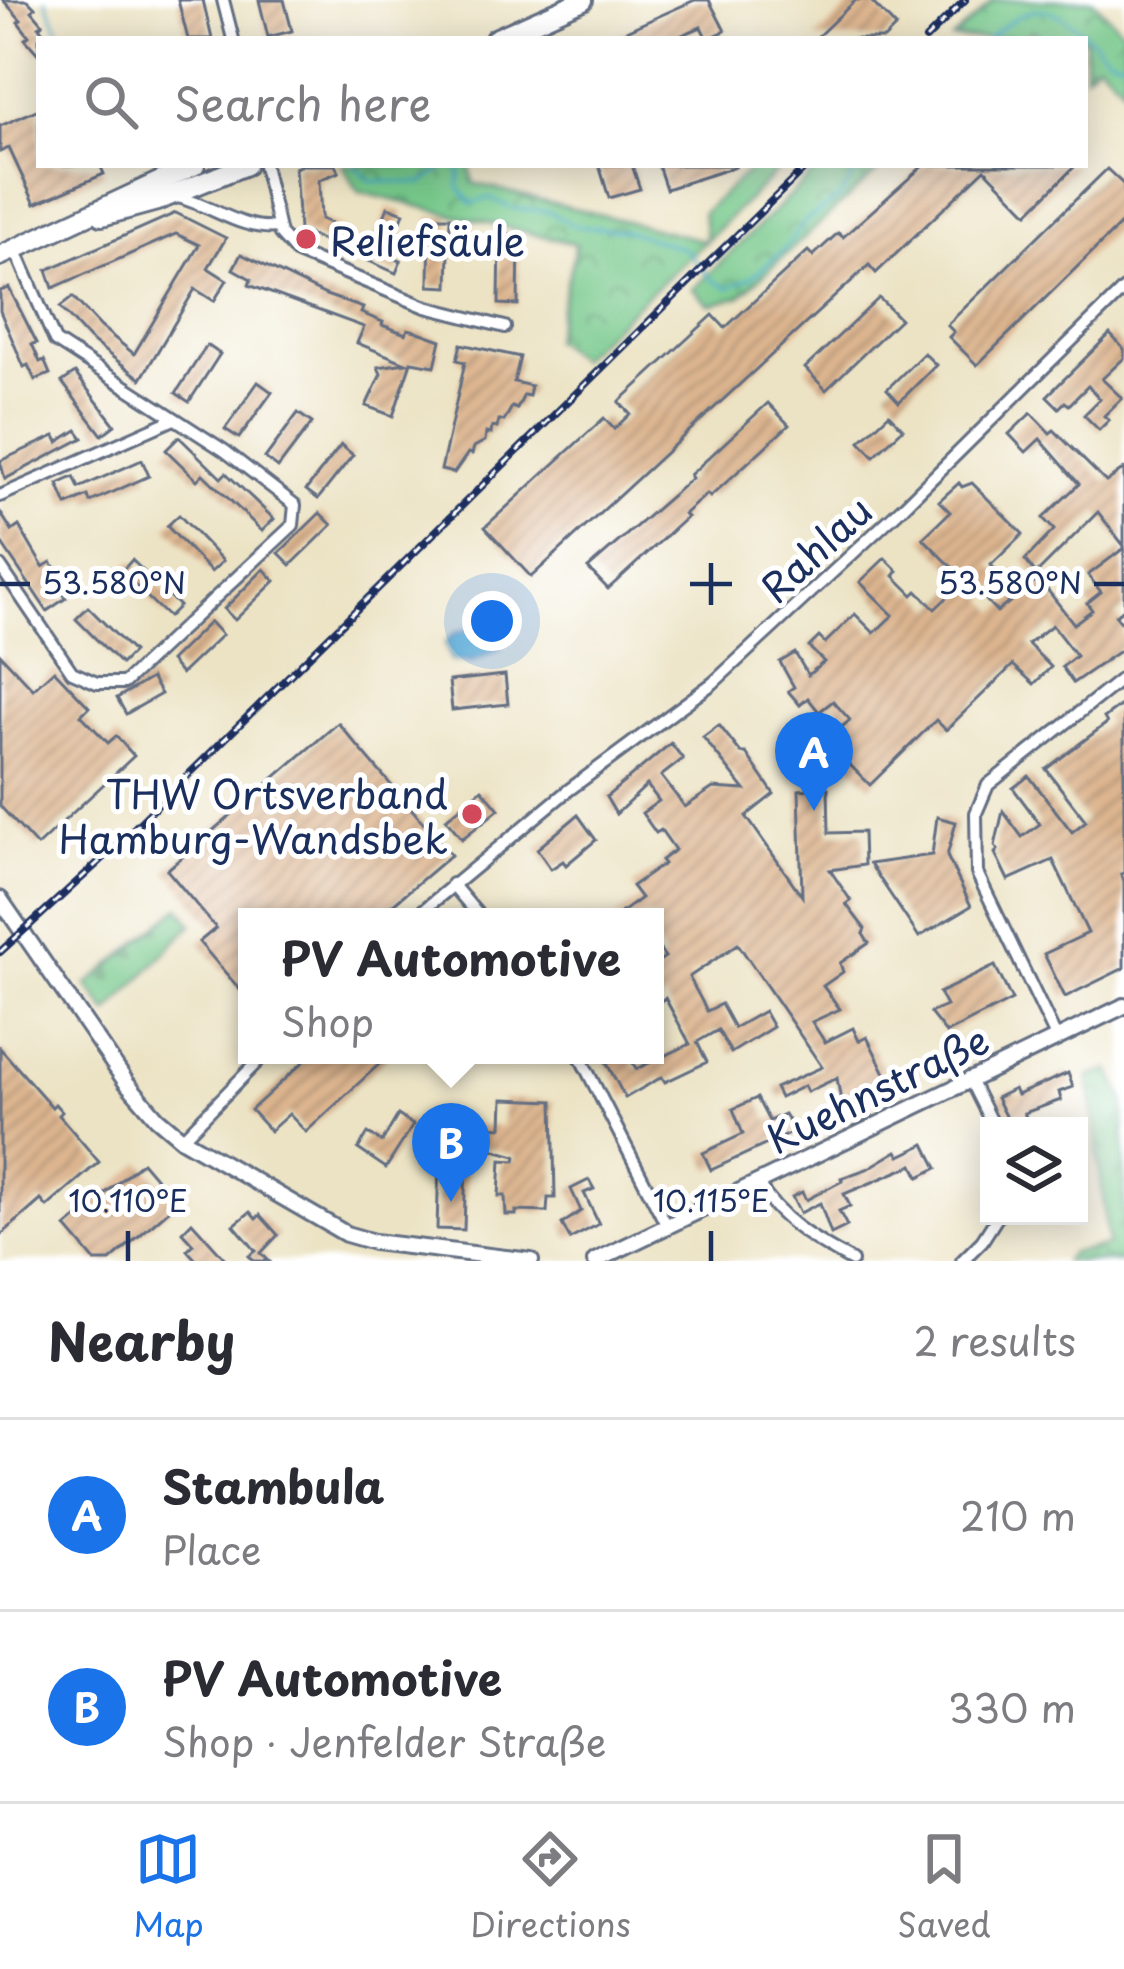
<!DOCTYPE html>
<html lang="en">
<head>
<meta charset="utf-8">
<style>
  :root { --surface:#fff; --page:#f2f2f3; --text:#2b2b33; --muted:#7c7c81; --line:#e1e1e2; --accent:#1a73e8 }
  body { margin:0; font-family:"Playpen Sans",sans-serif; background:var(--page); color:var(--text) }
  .controls { position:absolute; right:36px; bottom:36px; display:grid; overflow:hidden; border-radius:0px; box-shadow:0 6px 30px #0003 }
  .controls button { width:108px; height:108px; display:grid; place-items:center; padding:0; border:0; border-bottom:3px solid var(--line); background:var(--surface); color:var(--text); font:60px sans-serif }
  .you { position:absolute; left:492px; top:621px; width:42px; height:42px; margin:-30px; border:9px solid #fff; border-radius:50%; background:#1a73e8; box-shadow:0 0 0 18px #1a73e833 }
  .badge { display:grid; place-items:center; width:78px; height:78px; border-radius:50%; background:var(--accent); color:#fff; font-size:39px; font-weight:700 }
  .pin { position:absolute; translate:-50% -99px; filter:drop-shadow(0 3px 6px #0008) }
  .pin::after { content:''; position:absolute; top:63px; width:42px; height:36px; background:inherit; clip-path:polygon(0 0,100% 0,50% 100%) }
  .popup { position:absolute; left:238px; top:908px; width:426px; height:156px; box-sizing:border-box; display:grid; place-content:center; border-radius:0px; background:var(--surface); filter:drop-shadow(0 3px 9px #0005); font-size:39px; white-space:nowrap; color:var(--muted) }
  .popup b { font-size:45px; color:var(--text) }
  .popup::after { content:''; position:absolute; left:50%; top:100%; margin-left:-24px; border:24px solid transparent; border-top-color:var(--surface) }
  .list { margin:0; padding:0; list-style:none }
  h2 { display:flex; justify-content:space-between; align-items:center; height:156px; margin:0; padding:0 48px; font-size:51px }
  h2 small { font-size:39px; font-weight:400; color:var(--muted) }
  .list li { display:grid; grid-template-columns:78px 1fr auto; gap:36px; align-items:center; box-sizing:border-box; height:192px; padding:0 48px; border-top:3px solid var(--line) }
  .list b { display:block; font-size:45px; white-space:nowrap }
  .list p { margin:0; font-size:39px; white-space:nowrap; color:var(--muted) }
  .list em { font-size:39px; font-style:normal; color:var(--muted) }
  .icon { flex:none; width:66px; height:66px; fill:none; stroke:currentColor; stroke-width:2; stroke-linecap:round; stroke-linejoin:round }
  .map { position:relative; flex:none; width:1124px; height:1261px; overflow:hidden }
  .search { position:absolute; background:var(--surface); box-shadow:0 6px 30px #0003; left:36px; right:36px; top:36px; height:132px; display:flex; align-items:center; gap:30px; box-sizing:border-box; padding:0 42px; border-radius:0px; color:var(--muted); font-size:45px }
  .sheet { height:540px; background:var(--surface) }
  nav { display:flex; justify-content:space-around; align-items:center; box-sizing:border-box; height:168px; border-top:3px solid var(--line); background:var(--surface); font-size:33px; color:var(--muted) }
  nav a { display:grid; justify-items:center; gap:6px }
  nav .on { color:var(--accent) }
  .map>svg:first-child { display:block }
  .green { fill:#76c88a; stroke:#487c74; stroke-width:3 }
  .cemetery { fill:url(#cemetery-stones); stroke:#487c74; stroke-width:3 }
  .park { fill:url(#park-crowns); stroke:#487c74; stroke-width:3 }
  .water { fill:url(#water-ripples); stroke:#306c92; stroke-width:3 }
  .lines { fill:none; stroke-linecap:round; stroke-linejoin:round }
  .stream { stroke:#45a8c5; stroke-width:3 }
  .building { fill:url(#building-hatch) }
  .minor-casing { stroke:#646e82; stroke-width:16 }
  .tertiary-casing { stroke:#646e82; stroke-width:20 }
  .primary-casing { stroke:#646e82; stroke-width:24 }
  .minor { stroke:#fff; stroke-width:10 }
  .tertiary { stroke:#fff; stroke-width:14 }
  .primary { stroke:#fff; stroke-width:18 }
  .rail-casing { stroke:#1b2f5e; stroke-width:8 }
  .rail { stroke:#fff; stroke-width:3; stroke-dasharray:9; stroke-linecap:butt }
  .ticks { fill:none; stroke:#1b2f5e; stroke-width:4.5 }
  .poi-dot { fill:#d1495b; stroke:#fff; stroke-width:4.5 }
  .labels { text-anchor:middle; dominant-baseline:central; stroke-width:10; stroke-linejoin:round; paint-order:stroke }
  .poi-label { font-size:39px; fill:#1b2f5e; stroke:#fff; text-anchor:start }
  .street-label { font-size:39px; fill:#1b2f5e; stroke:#fff }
  .ticks-label { font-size:30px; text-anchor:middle; fill:#1b2f5e; stroke:#fff; stroke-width:10; stroke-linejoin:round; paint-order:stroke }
</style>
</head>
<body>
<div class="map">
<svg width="1124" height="1261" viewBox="0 0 1124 1261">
  <defs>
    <pattern id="cemetery-stones" width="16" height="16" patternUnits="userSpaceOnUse" patternTransform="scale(3)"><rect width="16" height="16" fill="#76c88a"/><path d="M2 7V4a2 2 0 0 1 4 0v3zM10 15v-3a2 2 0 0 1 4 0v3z" fill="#60a374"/></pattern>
    <pattern id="park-crowns" width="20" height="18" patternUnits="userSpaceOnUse" patternTransform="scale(3)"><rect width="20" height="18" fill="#76c88a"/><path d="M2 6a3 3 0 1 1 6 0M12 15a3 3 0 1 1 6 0" fill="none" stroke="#60a374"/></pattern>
    <pattern id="water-ripples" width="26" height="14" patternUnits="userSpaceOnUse" patternTransform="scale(3)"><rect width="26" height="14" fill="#45a8c5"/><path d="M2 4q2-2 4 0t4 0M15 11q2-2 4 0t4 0" fill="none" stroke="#3989a3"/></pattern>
    <pattern id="building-hatch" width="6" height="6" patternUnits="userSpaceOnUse" patternTransform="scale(3)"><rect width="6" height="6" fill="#ddb58f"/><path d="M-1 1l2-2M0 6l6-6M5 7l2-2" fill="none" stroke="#b29478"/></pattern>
  </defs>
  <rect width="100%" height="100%" fill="#fff"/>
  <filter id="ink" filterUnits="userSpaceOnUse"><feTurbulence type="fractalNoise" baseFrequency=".00833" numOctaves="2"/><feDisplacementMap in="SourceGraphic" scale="24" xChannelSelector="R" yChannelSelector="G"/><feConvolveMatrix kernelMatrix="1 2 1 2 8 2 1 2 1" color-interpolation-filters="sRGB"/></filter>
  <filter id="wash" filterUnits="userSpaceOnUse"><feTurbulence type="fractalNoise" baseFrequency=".004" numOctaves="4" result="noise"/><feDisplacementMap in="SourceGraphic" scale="48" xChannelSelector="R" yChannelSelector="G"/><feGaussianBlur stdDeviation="2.7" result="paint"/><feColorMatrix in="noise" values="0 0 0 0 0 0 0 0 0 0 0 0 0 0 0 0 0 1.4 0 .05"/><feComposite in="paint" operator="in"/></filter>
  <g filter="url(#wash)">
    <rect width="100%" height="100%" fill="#ece3c4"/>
    <polygon class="green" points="755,165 783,165 706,241 703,212"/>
    <polygon class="cemetery" points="180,907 192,924 108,1013 87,985"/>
    <g class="park">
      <polygon points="994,0 1093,0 1124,32 1124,88 1098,62 1085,74 1085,39 1042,39 1033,30 1023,39 953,39"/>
      <polygon points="342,165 470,165 473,183 706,241 578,359 553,340 576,244 359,192"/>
      <polygon points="822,165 884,165 739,297 710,305 693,289"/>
      <polygon points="1110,1070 1124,1099 1124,1261 1064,1261 1070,1253 1108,1245 1089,1077"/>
    </g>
    <polygon class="water" points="483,625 494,628 500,649 471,662 451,661 445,643 455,633"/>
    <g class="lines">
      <g class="stream">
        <polyline points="46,0 63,39"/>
        <path d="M988,39c45,-39 60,-39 104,1 11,12 14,18 32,20"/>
        <polyline points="354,165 371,181 423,183 448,165"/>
        <polyline points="454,165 460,172 459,187 471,203 490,198 514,209 549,211 574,226 624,230 685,249 711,279 728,288 752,277 786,248 805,221 839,198 861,165"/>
      </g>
    </g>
    <g id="blocks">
      <g class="building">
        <polygon points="3,0 27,0 35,8 32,11 43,24 39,27 49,39 39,39 39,55 25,39 29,36 18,22 21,20"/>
        <polygon points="178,0 203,0 212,39 188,39"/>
        <polygon points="259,0 284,0 292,31 268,37"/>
        <polygon points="695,0 709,0 725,31 707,39 701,27 673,39 608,39"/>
        <polygon points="856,0 870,0 896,27 884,39 815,39"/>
        <polygon points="39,109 39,165 100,165 104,174 35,204 9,148 0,152 0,126"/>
        <polygon points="302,165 335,165 339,172 319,180 321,219 343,229 340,236 372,248 388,207 404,213 387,255 401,261 396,273 299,230 295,168"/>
        <polygon points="599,165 632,165 640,189 609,198"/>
        <polygon points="658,165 734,165 735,167 666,189"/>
        <polygon points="924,165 1076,165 1028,213 985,169 876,273 869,265 531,577 485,527 604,418 614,429 630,414 619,402 713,315 725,328 808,251 813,256 838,233 843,237"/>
        <polygon points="1107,169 1124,185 1124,221 977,365 949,337 954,332 947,325"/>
        <polygon points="176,213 226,238 208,268 227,280 214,301 195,289 141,379 89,339 60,307 73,297 101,327 134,354 199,245 176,234 53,288 47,270"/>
        <polygon points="430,217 450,217 448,287 429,286"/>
        <polygon points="500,234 519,234 518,305 499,304"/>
        <polygon points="241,254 326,295 363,308 361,313 383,322 382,325 406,334 408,329 416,331 441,340 435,366 411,362 393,416 366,406 381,374 378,367 406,363 357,343 364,327 249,285 251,279 233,269"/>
        <polygon points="9,288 37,343 32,344 40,362 44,360 50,374 35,380 28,365 24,367 0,311 0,291"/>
        <polygon points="879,298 900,319 826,390 805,368"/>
        <polygon points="1110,334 1124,349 1124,358 1102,379 1122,398 1104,416 1109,420 1099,430 1084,415 1100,399 1088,386 1069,405 1065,402 1059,408 1047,396"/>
        <polygon points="461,344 520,357 514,382 531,386 529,396 524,395 517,409 512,407 504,421 499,420 497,428 492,427 491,434 486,433 485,441 474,447 472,454 468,453 454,473 441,470 465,362 457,360"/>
        <polygon points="207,345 220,354 189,402 176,393"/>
        <polygon points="924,353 936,365 899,402 887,389"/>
        <polygon points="75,373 115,425 102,435 62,382"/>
        <polygon points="258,382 272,392 239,438 225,429"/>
        <polygon points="768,403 789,425 710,497 707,494 684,514 687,517 608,589 588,568 692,478 690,475"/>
        <polygon points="298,413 312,423 278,468 265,458"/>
        <polygon points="1031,413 1050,433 1054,430 1106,482 1124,469 1124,546 1098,512 1036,574 1025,560 1054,530 1043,518 1079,484 1040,439 1026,452 1009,434"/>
        <polygon points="889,414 903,429 874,456 860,441"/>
        <polygon points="77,430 83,438 5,479 0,461 55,436 58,442"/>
        <polygon points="179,437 221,478 226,473 274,519 262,531 203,474 197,480 166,450"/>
        <polygon points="341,445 353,455 318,499 306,490"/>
        <polygon points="142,460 149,476 90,502 88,496 67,505 58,484 74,477 79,488"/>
        <polygon points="959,483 962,487 972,483 1023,534 991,565 1004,579 985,599 997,612 1039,579 1074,624 1092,610 1087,603 1101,592 1088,575 1124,548 1124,609 1115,615 1124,626 1124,648 1073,683 1062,667 1076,656 1052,625 1028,644 1051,667 1034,684 1013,665 946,730 936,720 870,785 843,758 829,771 809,755 850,720 833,701 819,712 808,698 800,705 788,691 794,687 780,662 795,653 808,675 824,662 809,647 819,637 825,643 855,614 874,633 893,615 860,582 885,558 898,571 894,576 913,595 917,591 935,609 965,580 923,538 950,512 939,501"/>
        <polygon points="0,512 12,531 19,526 43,567 51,562 59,574 52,578 66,598 47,611 0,541"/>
        <polygon points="320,513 332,525 291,565 279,553"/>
        <polygon points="179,515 223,561 211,572 167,526"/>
        <polygon points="132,560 179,606 168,617 121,572"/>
        <polygon points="264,569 275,581 235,620 224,609"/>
        <polygon points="88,607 133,652 121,664 76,619"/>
        <polygon points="210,622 222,635 181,674 170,661"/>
        <polygon points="0,654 33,689 54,670 89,707 81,715 108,743 116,736 134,756 37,846 0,806"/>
        <polygon points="505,675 508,704 452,710 449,681"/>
        <polygon points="151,678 161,694 126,714 117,698"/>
        <polygon points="1124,703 1124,873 1121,874 1124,881 1124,968 1065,997 1044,954 1088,933 1053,860 1008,880 995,853 998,850 995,846 1003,811 1022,837 1040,824 1013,788 1029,776 1072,832 1086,821 1046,769 1107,723 1104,718"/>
        <polygon points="338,723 451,855 378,917 247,917 247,998 199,942 216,928 167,870"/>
        <polygon points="719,725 741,753 746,753 774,794 746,816 802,896 799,790 828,788 829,833 863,832 864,865 830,870 851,901 846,904 865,929 863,934 869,943 840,963 843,972 823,986 840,1009 812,1022 825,1042 853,1028 859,1041 867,1037 890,1083 842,1107 837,1078 807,1092 804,1086 780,1098 775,1088 822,1067 738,944 689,977 707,1011 721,1004 734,1028 764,1011 773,1027 731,1053 718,1030 697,1042 707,1062 665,1082 662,1077 625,1098 604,1058 629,1055 636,1069 690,1044 665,998 655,1005 655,964 665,957 655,943 655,917 615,917 641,898 632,886 664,864 661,860 675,850 661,830 656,833 642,813 659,801 647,785 616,814 606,797 671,743 683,759 661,776 685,807 713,788 745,790 703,737"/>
        <polygon points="482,789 499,809 462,839 446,819"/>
        <polygon points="578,815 596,840 566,865 563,861 551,869 537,849"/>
        <polygon points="937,817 956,822 947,856 971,906 919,937 870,864 932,855"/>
        <polygon points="995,966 1012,1000 946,1033 930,1013 946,1006 939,993"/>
        <polygon points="0,1048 52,1107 55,1104 62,1112 59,1115 99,1162 47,1207 41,1200 0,1236"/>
        <polygon points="311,1055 389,1055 306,1132 289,1114 270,1131 251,1110"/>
        <polygon points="1068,1073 1073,1087 1059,1092 1061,1100 1024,1113 1030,1126 1010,1126 996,1098 1014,1089 1017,1095"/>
        <polygon points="757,1098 769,1121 784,1114 795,1131 711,1170 703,1153 743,1134 733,1109"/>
        <polygon points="503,1099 553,1101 555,1198 548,1198 547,1212 516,1211 516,1215 506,1215 505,1196 499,1196 501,1160 515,1161 516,1156 442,1135 449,1124 502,1127"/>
        <polygon points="398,1115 413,1125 386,1168 358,1149 368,1133 382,1142"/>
        <polygon points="925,1144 937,1168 919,1177 913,1165 844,1194 850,1206 839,1211 847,1226 831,1234 820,1203 800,1213 792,1197 802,1192 806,1200 842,1181 841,1178 867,1169 897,1151 900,1156"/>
        <polygon points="439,1158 466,1159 464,1230 437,1229"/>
        <polygon points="142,1162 177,1203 110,1261 95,1261 66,1227"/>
        <polygon points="589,1180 594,1189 584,1193 599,1224 570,1239 562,1224 581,1211 571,1189"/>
        <polygon points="250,1212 256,1219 260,1215 278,1235 261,1253 269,1261 254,1261 249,1256 256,1251 234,1225"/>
        <polygon points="192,1222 227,1261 197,1261 187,1250 193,1244 182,1232"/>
      </g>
    </g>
  </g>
  <g filter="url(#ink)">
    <use href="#blocks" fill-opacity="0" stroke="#646e82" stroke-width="3"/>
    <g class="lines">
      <g class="minor-casing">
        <g id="minor">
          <polyline points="223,0 233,39"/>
          <polyline points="264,165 280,234 297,253 426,307 505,327"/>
          <path d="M174,196c37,8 66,35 104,31"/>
          <polyline points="0,496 172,420"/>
          <polyline points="0,566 72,672 97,683 124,683 293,525 295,505 225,451 55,341 15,249"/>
          <polyline points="452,884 480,917"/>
          <polyline points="415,917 566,792 713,683 904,506 1124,289"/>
          <polyline points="1056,1037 977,873 976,813 988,785 1124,677"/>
          <polyline points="579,1055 668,1228"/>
          <polyline points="969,1078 993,1126"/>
          <polyline points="182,1139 264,1055"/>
          <path d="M758,1183c20,37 58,58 94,78"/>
          <polyline points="962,1261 982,1241 998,1216"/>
        </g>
      </g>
      <g class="tertiary-casing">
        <g id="tertiary">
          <polyline points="0,899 126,1082 157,1118 182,1139 346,1234 374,1242 531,1261"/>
          <polyline points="595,1261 1124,1006"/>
        </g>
      </g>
      <g class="primary-casing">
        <g id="primary">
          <polyline points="495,39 583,0"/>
          <polyline points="102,216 157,201 246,165"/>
          <polyline points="0,256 195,165"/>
        </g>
      </g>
      <use href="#minor" class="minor"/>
      <use href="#tertiary" class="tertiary"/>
      <use href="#primary" class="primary"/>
      <g class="rail-casing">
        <g id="rail">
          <polyline points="926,39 965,0"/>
          <polyline points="0,952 111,851 808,165"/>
        </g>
      </g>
      <use href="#rail" class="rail"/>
    </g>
  </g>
  <path class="ticks" d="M711,563v42M0,584h30M690,584h42M1094,584h30M128,1231v30M711,1231v30"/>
  <g class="poi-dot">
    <circle cx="306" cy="239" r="12"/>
    <circle cx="472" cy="814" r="12"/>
  </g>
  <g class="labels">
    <g class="poi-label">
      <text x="330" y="239">Reliefsäule</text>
      <text x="448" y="792" text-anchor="end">THW Ortsverband<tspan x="448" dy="45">Hamburg-Wandsbek</tspan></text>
    </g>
    <g class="street-label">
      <text transform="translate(815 548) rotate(-43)">Rahlau</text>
      <text transform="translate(877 1088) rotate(-26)">Kuehnstraße</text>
    </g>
  </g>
  <g class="ticks-label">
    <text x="114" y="594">53.580°N</text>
    <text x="1010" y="594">53.580°N</text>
    <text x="128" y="1212">10.110°E</text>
    <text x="711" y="1212">10.115°E</text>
  </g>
</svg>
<div class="controls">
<button><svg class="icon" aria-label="layers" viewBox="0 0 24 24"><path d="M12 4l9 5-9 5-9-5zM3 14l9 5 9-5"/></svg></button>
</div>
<div class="you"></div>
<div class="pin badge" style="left:814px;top:811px">A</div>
<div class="pin badge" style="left:451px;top:1202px">B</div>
<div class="popup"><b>PV Automotive</b>Shop</div>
<div class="search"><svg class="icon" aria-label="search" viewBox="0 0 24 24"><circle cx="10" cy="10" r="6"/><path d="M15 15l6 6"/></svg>Search here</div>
</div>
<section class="sheet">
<h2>Nearby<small>2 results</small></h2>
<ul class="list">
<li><span class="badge">A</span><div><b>Stambula</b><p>Place</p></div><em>210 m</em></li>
<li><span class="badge">B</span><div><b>PV Automotive</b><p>Shop · Jenfelder Straße</p></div><em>330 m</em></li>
</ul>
</section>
<nav>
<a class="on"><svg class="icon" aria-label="map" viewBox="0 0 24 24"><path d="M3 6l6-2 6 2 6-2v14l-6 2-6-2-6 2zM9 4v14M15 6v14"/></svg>Map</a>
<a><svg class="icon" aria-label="directions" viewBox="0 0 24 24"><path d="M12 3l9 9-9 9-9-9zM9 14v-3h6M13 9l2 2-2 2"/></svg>Directions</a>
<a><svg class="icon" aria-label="saved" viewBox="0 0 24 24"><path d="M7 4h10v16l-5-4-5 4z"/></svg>Saved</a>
</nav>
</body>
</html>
